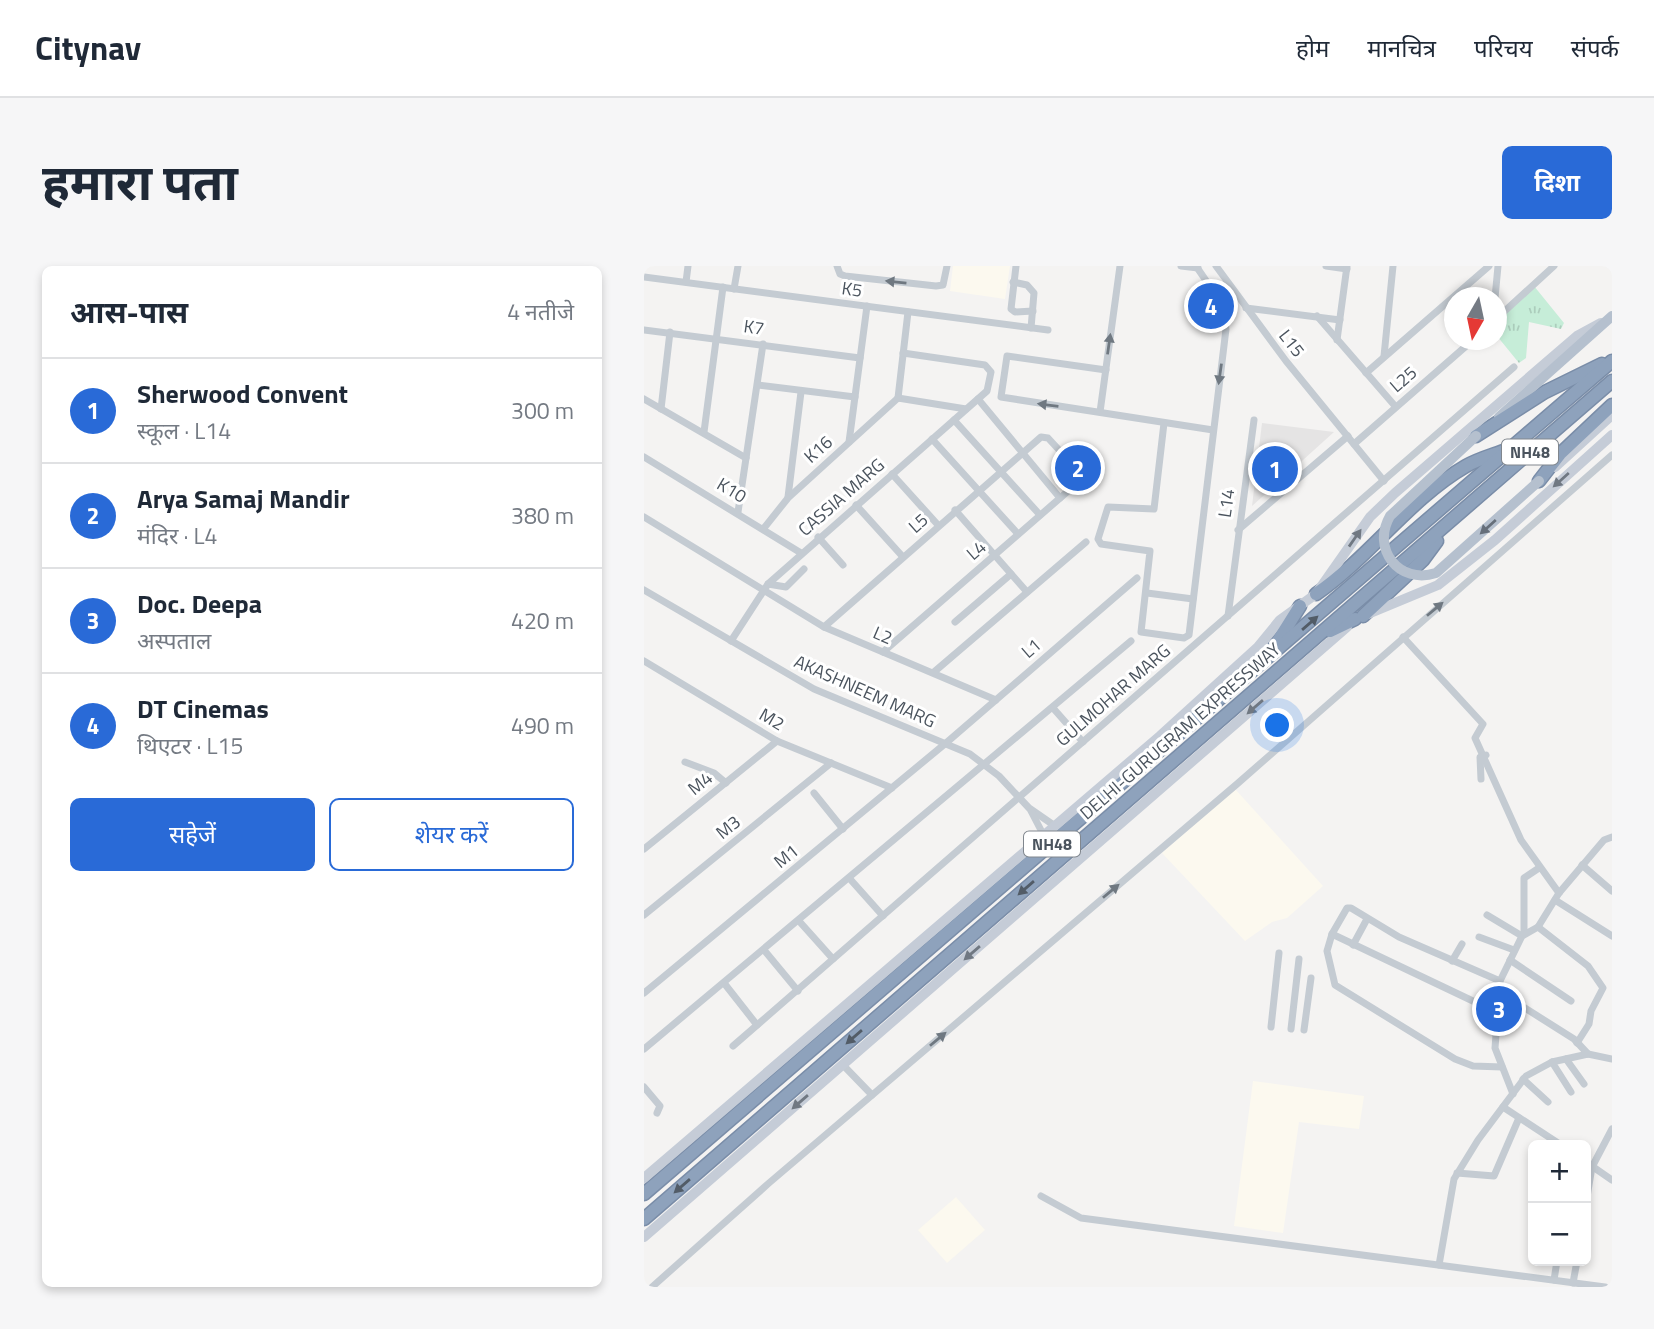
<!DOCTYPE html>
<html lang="hi">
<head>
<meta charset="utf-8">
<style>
  :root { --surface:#fff; --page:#f6f6f7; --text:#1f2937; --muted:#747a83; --line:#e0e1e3; --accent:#296ad7 }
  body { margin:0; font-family:"Titillium Web","Noto Sans Devanagari",sans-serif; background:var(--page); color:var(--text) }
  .controls { position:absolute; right:21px; bottom:21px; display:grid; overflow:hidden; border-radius:10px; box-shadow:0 4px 10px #0003 }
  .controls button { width:63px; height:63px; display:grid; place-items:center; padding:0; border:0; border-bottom:2px solid var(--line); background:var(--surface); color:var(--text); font:35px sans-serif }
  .compass { position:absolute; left:800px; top:21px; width:63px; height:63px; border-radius:50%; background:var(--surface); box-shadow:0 4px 10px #0003; rotate:189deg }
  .you { position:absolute; left:634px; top:460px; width:24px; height:24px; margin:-18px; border:5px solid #fff; border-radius:50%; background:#1a73e8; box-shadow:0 0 0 10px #1a73e833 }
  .badge { display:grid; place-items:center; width:46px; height:46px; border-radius:50%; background:var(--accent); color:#fff; font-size:23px; font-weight:700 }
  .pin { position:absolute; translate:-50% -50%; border:4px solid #fff; box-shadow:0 2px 7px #0006 }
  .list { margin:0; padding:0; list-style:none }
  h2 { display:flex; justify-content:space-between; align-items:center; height:91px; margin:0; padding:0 28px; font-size:30px }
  h2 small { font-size:23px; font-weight:400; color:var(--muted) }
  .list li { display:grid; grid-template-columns:46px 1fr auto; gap:21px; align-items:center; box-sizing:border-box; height:105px; padding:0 28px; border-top:2px solid var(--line) }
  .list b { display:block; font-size:26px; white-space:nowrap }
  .list p { margin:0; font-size:23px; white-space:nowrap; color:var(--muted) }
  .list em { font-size:23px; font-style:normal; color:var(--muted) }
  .actions { display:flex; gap:14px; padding:21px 28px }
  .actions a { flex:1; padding:16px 0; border:2px solid var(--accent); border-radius:10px; text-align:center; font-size:24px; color:var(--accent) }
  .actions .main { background:var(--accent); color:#fff }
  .map { position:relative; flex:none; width:968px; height:1021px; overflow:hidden; border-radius:10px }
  header { display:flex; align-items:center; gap:42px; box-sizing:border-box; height:98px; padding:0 35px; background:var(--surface); border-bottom:2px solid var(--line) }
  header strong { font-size:33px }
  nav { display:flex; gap:38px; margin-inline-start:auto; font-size:24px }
  .intro { display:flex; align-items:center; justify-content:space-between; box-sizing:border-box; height:168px; padding:0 42px }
  h1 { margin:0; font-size:49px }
  .button { padding:18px 32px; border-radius:10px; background:var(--accent); color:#fff; font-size:24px; font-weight:700 }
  main { display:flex; gap:42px; padding:0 42px }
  aside { flex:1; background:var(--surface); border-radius:10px; box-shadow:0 4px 10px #0003 }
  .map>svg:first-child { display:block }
  .commercial { fill:#fcf9ef }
  .education { fill:#e5e4e4 }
  .park { fill:url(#park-tufts) }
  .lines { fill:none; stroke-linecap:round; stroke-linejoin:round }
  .motorway-casing { stroke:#7a8da8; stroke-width:15 }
  .minor { stroke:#c4cbd2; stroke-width:7 }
  .secondary { stroke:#c5ccd7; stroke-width:10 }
  .primary { stroke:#b5c0ce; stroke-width:10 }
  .motorway { stroke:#8ea2bc; stroke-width:12 }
  .primary-bridge { stroke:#b5c0ce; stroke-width:10 }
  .oneway { fill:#6f7881 }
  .oneway2 { fill:#707882 }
  .oneway3 { fill:#666f7a }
  .oneway4 { fill:#525c67 }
  .labels { text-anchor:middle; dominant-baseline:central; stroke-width:6; stroke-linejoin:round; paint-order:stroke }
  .shield { fill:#fff; stroke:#81878e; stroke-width:2 }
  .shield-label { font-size:16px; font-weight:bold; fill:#4b545e }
  .street-label { font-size:18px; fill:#4b545e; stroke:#fff }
</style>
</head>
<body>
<header>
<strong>Citynav</strong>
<nav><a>होम</a><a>मानचित्र</a><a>परिचय</a><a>संपर्क</a></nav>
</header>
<div class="intro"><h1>हमारा पता</h1><a class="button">दिशा</a></div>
<main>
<aside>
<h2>आस-पास<small>4 नतीजे</small></h2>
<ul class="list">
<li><span class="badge">1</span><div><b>Sherwood Convent</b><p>स्कूल · L14</p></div><em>300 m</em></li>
<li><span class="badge">2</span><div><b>Arya Samaj Mandir</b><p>मंदिर · L4</p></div><em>380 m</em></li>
<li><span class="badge">3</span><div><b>Doc. Deepa</b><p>अस्पताल</p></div><em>420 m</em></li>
<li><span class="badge">4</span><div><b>DT Cinemas</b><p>थिएटर · L15</p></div><em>490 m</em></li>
</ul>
<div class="actions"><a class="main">सहेजें</a><a>शेयर करें</a></div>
</aside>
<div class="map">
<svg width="968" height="1021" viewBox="0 0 968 1021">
  <defs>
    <pattern id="park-tufts" width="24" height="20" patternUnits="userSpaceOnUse" patternTransform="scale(1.75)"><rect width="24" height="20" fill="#c6edd8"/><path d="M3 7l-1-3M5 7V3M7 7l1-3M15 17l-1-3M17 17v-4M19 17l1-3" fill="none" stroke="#accdbc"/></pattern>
  </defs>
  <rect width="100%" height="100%" fill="#f4f3f2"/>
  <g class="commercial">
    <path d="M 309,0 L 366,0 L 361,33 L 306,25 Z"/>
    <path d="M 591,523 L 679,620 L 643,652 L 628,656 L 601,675 L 518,587 Z"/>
    <path d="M 609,815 L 720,830 L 715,863 L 655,856 L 639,967 L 590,960 Z"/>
    <path d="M 312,931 L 341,964 L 303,997 L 274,964 Z"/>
  </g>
  <path class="education" d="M 618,157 L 690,166 L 608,240 Z"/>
  <path class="park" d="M 890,20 L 920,57 L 917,63 L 885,56 L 882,92 L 875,97 L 853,70 L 852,53 Z"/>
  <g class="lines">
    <defs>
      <g id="motorway">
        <path d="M 832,170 L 901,126 L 958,98"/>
        <path d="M 895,215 L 916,188 L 968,139"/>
        <path d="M 672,328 C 726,291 765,233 822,200 C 834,193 849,189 862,184"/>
        <path d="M 719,350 L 779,294 L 793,275"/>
        <path d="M 686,365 L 711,353"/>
        <path d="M 629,383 L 656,340"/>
        <path d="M 0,928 L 968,95"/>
        <path d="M 0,953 L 968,115"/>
      </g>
    </defs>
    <use href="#motorway" class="motorway-casing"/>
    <g class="minor">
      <path d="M 193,0 L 196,8 L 201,10 L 292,20 L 299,19 L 303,0"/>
      <path d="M 372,0 L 367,43 L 371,46 L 389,45"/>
      <path d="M 537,0 L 554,2"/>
      <path d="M 572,0 L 642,95 L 740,215"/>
      <path d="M 682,0 L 703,3"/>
      <path d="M 0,11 L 404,64"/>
      <path d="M 42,16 L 44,0"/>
      <path d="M 369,16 L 383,19 L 390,27 L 387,62"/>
      <path d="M 90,23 L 94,0"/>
      <path d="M 851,32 L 854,0"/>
      <path d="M 602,42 L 696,54"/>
      <path d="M 673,50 L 751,140"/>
      <path d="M 852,53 L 910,0"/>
      <path d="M 0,64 L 216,92"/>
      <path d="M 693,74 L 703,0"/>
      <path d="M 740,90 L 749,0"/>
      <path d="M 462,104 L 363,90 L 357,131 L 569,164"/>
      <path d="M 722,107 L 845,0"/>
      <path d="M 114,119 L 211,131"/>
      <path d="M 254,132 L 264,46"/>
      <path d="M 254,132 L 322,143"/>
      <path d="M 0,133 L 102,192"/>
      <path d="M 334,133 L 416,232"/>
      <path d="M 17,143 L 26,66"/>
      <path d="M 456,146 L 476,0"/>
      <path d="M 310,154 L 396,249"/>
      <path d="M 520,157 L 510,243 L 464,241 L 454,273 L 457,278 L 506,285 L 497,366 L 540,372 L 545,369 L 582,63 L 578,38 L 552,0"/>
      <path d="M 60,166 L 79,21"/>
      <path d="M 288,173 L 374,268"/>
      <path d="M 205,176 L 223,40"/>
      <path d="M 710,178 L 829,74"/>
      <path d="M 0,191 L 157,287"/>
      <path d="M 422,191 L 434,179"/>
      <path d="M 248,208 L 294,259"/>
      <path d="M 144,231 L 157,126"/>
      <path d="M 212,239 L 259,291"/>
      <path d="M 311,244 L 383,326"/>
      <path d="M 94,246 L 119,78"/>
      <path d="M 0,251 L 180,361 L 352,434"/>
      <path d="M 120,262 L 144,232 L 254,132"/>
      <path d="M 594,264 L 704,170"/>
      <path d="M 174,271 L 199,299"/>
      <path d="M 124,318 L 142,321 L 160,303"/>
      <path d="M 0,324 L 170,423 L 326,488 L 355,510 L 385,542 L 411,560"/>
      <path d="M 503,327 L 549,333"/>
      <path d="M 584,350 L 610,154"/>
      <path d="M 311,356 L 367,308"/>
      <path d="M 180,361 L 397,171 L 404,172 L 440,211"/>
      <path d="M 759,371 L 839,458 L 831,472 L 877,574 L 915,627"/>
      <path d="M 87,375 L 124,318 L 343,125 L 347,106 L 341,99 L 259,87"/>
      <path d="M 239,386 L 446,206"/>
      <path d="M 0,395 L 133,475 L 248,522"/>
      <path d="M 290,406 L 442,276"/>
      <path d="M 409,442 L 439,476"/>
      <path d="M 41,496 L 70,507 L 82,517"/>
      <path d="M 837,513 L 836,491 L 842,489"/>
      <path d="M 170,527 L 199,563"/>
      <path d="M 387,545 L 400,570"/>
      <path d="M 0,583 L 133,475"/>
      <path d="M 938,599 L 968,625"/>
      <path d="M 206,613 L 239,650"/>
      <path d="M 911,634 L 968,670"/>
      <path d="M 0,649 L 187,497"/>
      <path d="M 843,649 L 878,670"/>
      <path d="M 155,655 L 189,693"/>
      <path d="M 894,661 L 944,700 L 959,722 L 947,745 L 945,758 L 933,777"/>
      <path d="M 688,668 L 852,746"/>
      <path d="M 880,668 L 880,612 L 895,602"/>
      <path d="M 835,671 L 870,684"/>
      <path d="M 709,679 L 723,653"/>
      <path d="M 120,684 L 154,725"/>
      <path d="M 866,694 L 927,735"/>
      <path d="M 808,695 L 818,678"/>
      <path d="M 856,715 L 755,671 L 707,642 L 703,642 L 688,668 L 683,685 L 691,719 L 811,793 L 829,800 L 858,801"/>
      <path d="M 80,717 L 113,759"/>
      <path d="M 854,725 L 930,773 L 944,788"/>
      <path d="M 0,727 L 302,477 L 493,312"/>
      <path d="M 627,761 L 635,687"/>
      <path d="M 647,763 L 655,693"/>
      <path d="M 660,764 L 667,712"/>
      <path d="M 89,780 L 870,101"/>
      <path d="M 0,783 L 487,375"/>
      <path d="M 922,793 L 940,818"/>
      <path d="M 908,796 L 927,826"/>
      <path d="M 199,799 L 228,829"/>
      <path d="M 879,813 L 904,836"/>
      <path d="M 0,821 L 16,840 L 13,847"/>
      <path d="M 869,828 L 851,782 L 856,715 L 878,670 L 894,661 L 915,627 L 960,574 L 968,571"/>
      <path d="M 859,841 L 917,879"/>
      <path d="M 942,896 L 968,914"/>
      <path d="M 813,907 L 850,910 L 875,852"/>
      <path d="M 397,930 L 437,952 L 961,1021"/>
      <path d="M 942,937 L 948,901 L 968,863"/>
      <path d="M 795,999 L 810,913 L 834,874 L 882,810 L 908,796 L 944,788 L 968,793"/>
      <path d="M 910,1014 L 913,995"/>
      <path d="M 929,1017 L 933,995"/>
      <path d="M 8,1021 L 125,917 L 593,518 L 968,189"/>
    </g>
    <g class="secondary">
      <path d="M 911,201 L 968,149"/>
      <path d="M 724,348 L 794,319 L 851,274 L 968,169"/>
      <path d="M 0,912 L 516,470 L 614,381 L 636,354 L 672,328 L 726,251 L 751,227 L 933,70 L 957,57"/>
      <path d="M 0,971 L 703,361"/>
    </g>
    <path class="primary" d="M 855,151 L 968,50"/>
    <use href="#motorway" class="motorway"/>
    <path class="primary-bridge" d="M 832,170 L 746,250 C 727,283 755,319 792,307 L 895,215"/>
  </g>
  <defs><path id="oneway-solid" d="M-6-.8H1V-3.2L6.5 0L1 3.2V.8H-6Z" transform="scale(1.75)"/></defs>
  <g class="oneway">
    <use href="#oneway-solid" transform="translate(252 16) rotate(-174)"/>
    <use href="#oneway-solid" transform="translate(465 78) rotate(-82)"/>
    <use href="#oneway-solid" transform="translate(576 108) rotate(98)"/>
    <use href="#oneway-solid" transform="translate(404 139) rotate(-173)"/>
    <use href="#oneway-solid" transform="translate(791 343) rotate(-40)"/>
    <use href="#oneway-solid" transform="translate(467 625) rotate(-40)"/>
    <use href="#oneway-solid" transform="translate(294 773) rotate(-40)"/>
  </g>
  <g class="oneway2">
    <use href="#oneway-solid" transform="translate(917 214) rotate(138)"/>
    <use href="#oneway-solid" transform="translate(711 272) rotate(-55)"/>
    <use href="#oneway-solid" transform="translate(611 441) rotate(139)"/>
    <use href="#oneway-solid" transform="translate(328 687) rotate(139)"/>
    <use href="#oneway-solid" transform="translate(156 836) rotate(139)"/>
  </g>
  <use class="oneway3" href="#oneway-solid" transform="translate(844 261) rotate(138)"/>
  <g class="oneway4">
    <use href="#oneway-solid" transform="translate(666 357) rotate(-41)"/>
    <use href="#oneway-solid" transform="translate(382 622) rotate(139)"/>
    <use href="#oneway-solid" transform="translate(210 771) rotate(139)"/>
    <use href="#oneway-solid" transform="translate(38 920) rotate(139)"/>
  </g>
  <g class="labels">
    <g class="shield">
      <rect x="858" y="173.5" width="56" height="25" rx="5"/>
      <rect x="380" y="565.5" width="56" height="25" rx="5"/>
    </g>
    <g class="shield-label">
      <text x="886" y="186">NH48</text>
      <text x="408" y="578">NH48</text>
    </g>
    <g class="street-label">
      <text transform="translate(208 23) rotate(8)">K5</text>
      <text transform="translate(110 61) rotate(8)">K7</text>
      <text transform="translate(648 77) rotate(52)">L15</text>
      <text transform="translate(759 113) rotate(-41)">L25</text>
      <text transform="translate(174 183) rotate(-42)">K16</text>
      <text transform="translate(88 224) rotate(31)">K10</text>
      <text transform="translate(197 231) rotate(-41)">CASSIA MARG</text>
      <text transform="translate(582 237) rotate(-82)">L14</text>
      <text transform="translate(274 257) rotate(-42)">L5</text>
      <text transform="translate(332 284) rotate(-41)">L4</text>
      <text transform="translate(239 369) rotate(23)">L2</text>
      <text transform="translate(387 382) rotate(-41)">L1</text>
      <text transform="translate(221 425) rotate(24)">AKASHNEEM MARG</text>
      <text transform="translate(469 429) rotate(-41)">GULMOHAR MARG</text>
      <text transform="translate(128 453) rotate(30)">M2</text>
      <text transform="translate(536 465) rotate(-41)">DELHI-GURUGRAM EXPRESSWAY</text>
      <text transform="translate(56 517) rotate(-39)">M4</text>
      <text transform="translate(84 561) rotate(-39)">M3</text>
      <text transform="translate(142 590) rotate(-39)">M1</text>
    </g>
  </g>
</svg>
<div class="controls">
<button>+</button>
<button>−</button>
</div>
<svg class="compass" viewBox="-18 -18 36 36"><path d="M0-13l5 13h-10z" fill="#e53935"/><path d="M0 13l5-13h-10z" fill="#747a83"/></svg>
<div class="you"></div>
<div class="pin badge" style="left:631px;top:203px">1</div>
<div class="pin badge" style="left:434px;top:202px">2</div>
<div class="pin badge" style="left:855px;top:743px">3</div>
<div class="pin badge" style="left:567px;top:40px">4</div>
</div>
</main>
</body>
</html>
